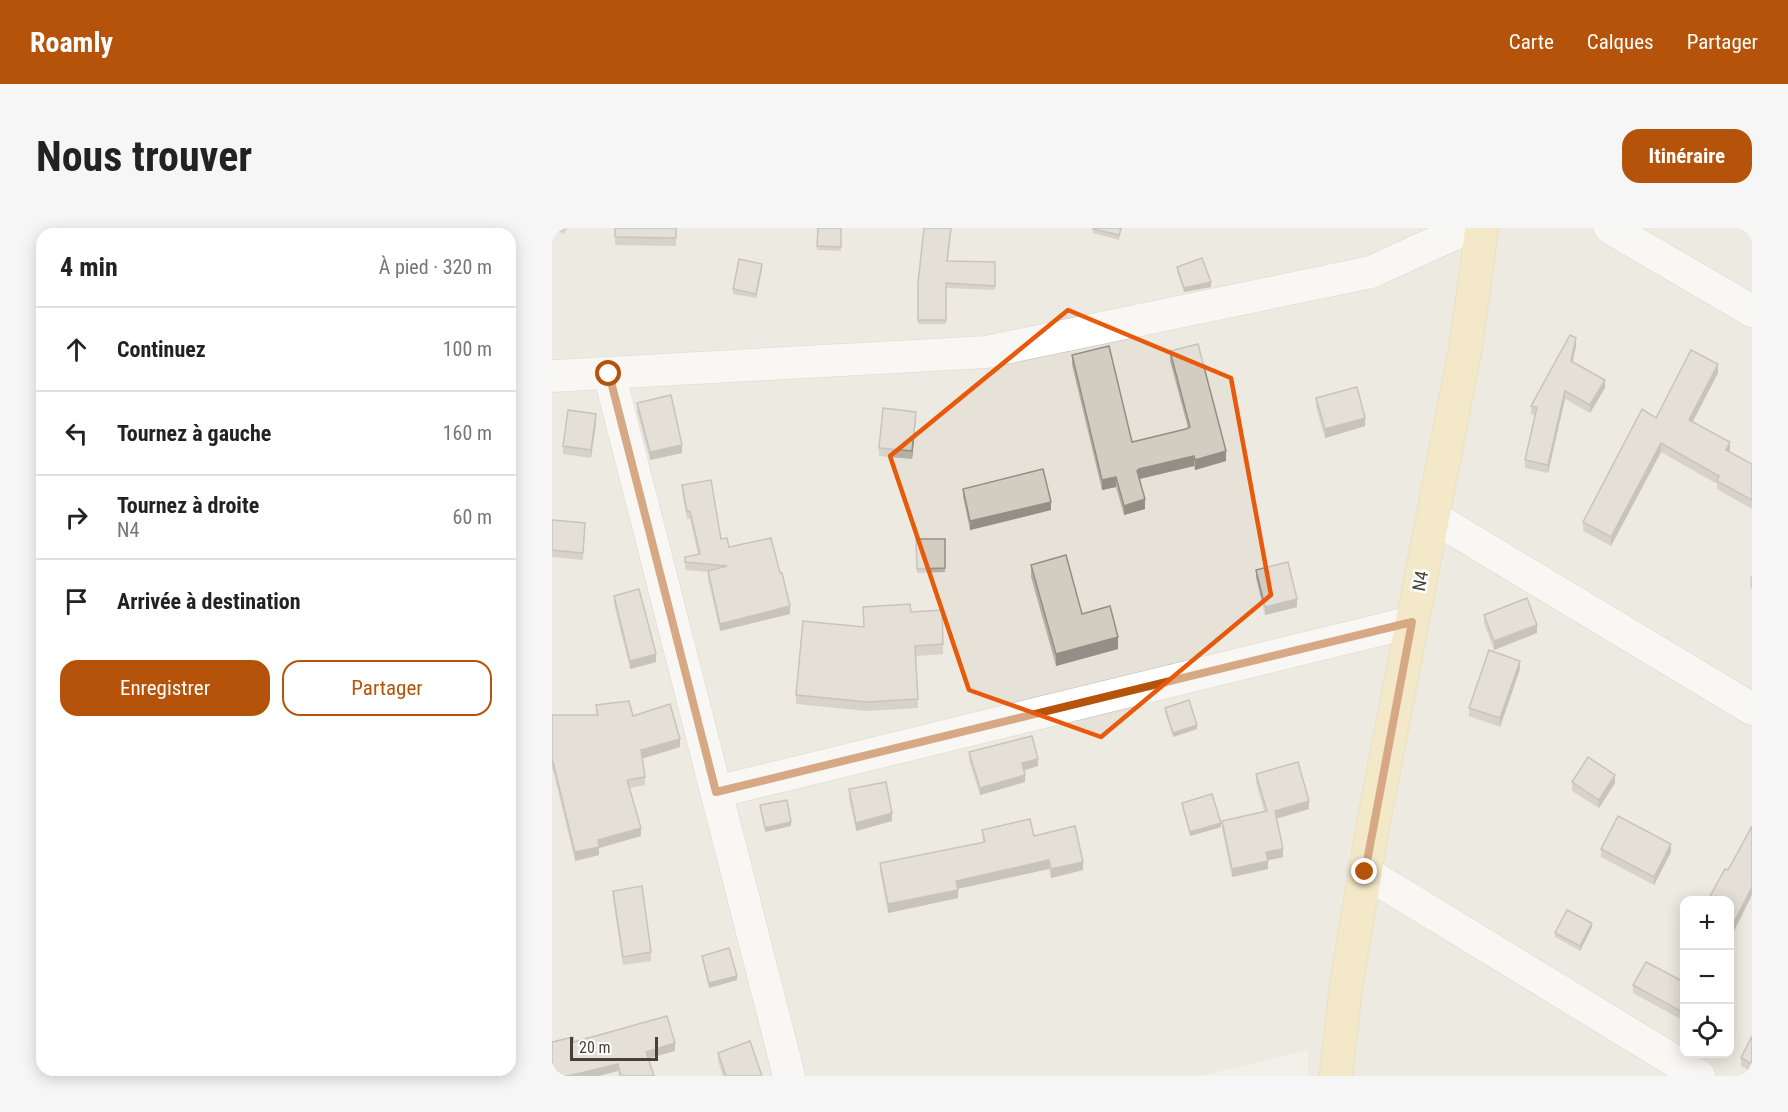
<!DOCTYPE html>
<html lang="fr">
<head>
<meta charset="utf-8">
<style>
  :root { --surface:#fff; --page:#f6f6f6; --text:#222; --muted:#767676; --line:#e0e0e0; --accent:#b45309 }
  body { margin:0; font-family:"Roboto Condensed",sans-serif; background:var(--page); color:var(--text) }
  .controls { position:absolute; right:18px; bottom:18px; display:grid; overflow:hidden; border-radius:12px; box-shadow:0 3px 15px #0003 }
  .controls button { width:54px; height:54px; display:grid; place-items:center; padding:0; border:0; border-bottom:2px solid var(--line); background:var(--surface); color:var(--text); font:30px sans-serif }
  .scale { position:absolute; left:18px; bottom:15px; width:88px; box-sizing:border-box; padding-left:6px; border:3px solid #464138; border-top:0; font-size:16px; line-height:21px; white-space:nowrap; color:#464138; -webkit-text-stroke:4px #fff; paint-order:stroke }
  .stop { position:absolute; width:18px; height:18px; margin:-14px; border:4px solid #b45309; border-radius:50%; background:#fff }
  .stop.end { background:#b45309; border-color:#fff; box-shadow:0 2px 6px #0008 }
  .list { margin:0; padding:0; list-style:none }
  h2 { display:flex; justify-content:space-between; align-items:center; height:78px; margin:0; padding:0 24px; font-size:26px }
  h2 small { font-size:20px; font-weight:400; color:var(--muted) }
  .list li { display:grid; grid-template-columns:39px 1fr auto; gap:18px; align-items:center; box-sizing:border-box; height:84px; padding:0 24px; border-top:2px solid var(--line) }
  .list b { display:block; font-size:22px; white-space:nowrap }
  .list p { margin:0; font-size:20px; white-space:nowrap; color:var(--muted) }
  .list em { font-size:20px; font-style:normal; color:var(--muted) }
  .actions { display:flex; gap:12px; padding:18px 24px }
  .actions a { flex:1; padding:14px 0; border:2px solid var(--accent); border-radius:18px; text-align:center; font-size:21px; color:var(--accent) }
  .actions .main { background:var(--accent); color:#fff }
  .icon { flex:none; width:33px; height:33px; fill:none; stroke:currentColor; stroke-width:2; stroke-linecap:round; stroke-linejoin:round }
  .map { position:relative; flex:none; width:1200px; height:848px; overflow:hidden; border-radius:18px }
  header { display:flex; align-items:center; gap:36px; box-sizing:border-box; height:84px; padding:0 30px; background:var(--accent); color:#fff }
  header strong { font-size:28px }
  nav { display:flex; gap:33px; margin-inline-start:auto; font-size:21px }
  .intro { display:flex; align-items:center; justify-content:space-between; box-sizing:border-box; height:144px; padding:0 36px }
  h1 { margin:0; font-size:42px }
  .button { padding:15px 27px; border-radius:18px; background:var(--accent); color:#fff; font-size:21px; font-weight:700 }
  main { display:flex; gap:36px; padding:0 36px }
  aside { flex:1; background:var(--surface); border-radius:18px; box-shadow:0 3px 15px #0003 }
  .map>svg:first-child { display:block }
  .residential { fill:#e6e2d8; fill-rule:evenodd }
  .lines { fill:none; stroke-linecap:round; stroke-linejoin:round }
  .street-casing { stroke:#bdb8ad; stroke-width:33 }
  .primary-casing { stroke:#d7bb73; stroke-width:34 }
  .street { stroke:#fff; stroke-width:32 }
  .primary { stroke:#f4dea1; stroke-width:33 }
  .wall { fill:#b5afa5 }
  .shaded-wall { fill:#948f86 }
  .building { fill:#d3ccc0; stroke:#948f86; stroke-width:1.5 }
  .route { stroke:#b45309; stroke-width:8 }
  .marked { fill:none; stroke:#e8590c; stroke-width:4.5; stroke-linejoin:round }
  .labels { text-anchor:middle; dominant-baseline:central; stroke-width:5; stroke-linejoin:round; paint-order:stroke }
  .street-label { font-size:18px; fill:#464138; stroke:#fff }
</style>
</head>
<body>
<header>
<strong>Roamly</strong>
<nav><a>Carte</a><a>Calques</a><a>Partager</a></nav>
</header>
<div class="intro"><h1>Nous trouver</h1><a class="button">Itinéraire</a></div>
<main>
<aside>
<h2>4 min<small>À pied · 320 m</small></h2>
<ul class="list">
<li><svg class="icon" aria-label="ahead" viewBox="0 0 24 24"><path d="M12 20V5M6 11l6-6 6 6"/></svg><div><b>Continuez</b></div><em>100 m</em></li>
<li><svg class="icon" aria-label="left" viewBox="0 0 24 24"><path d="M17 20v-9H6M10 6l-5 5 5 5"/></svg><div><b>Tournez à gauche</b></div><em>160 m</em></li>
<li><svg class="icon" aria-label="right" viewBox="0 0 24 24"><path d="M7 20v-9h11M14 6l5 5-5 5"/></svg><div><b>Tournez à droite</b><p>N4</p></div><em>60 m</em></li>
<li><svg class="icon" aria-label="arrive" viewBox="0 0 24 24"><path d="M6 21V4h12l-3 4 3 4H6"/></svg><div><b>Arrivée à destination</b></div></li>
</ul>
<div class="actions"><a class="main">Enregistrer</a><a>Partager</a></div>
</aside>
<div class="map">
<svg width="1200" height="848" viewBox="0 0 1200 848">
  <rect width="100%" height="100%" fill="#f3f0e9"/>
  <path class="residential" d="M 0,0 L 1200,0 L 1200,848 L 756,848 L 756,822 L 648,848 L 0,848 ZM 1132,672 L 1178,672 L 1178,826 L 1132,826 Z"/>
  <g class="lines">
    <defs>
      <g id="street">
        <path d="M 1058,0 L 1200,83"/>
        <path d="M 57,145 L 237,848"/>
        <path d="M 0,148 L 434,124 L 819,44 L 915,0"/>
        <path d="M 881,289 L 1200,481"/>
        <path d="M 164,564 L 860,394"/>
        <path d="M 813,644 L 1147,848"/>
      </g>
      <path id="primary" d="M 784,848 L 794,758 L 821,597 L 914,117 L 930,0"/>
    </defs>
    <use href="#street" class="street-casing"/>
    <use href="#primary" class="primary-casing"/>
    <use href="#street" class="street"/>
    <use href="#primary" class="primary"/>
  </g>
  <g class="wall">
    <path d="M 0,0 L 15,0 L 12,6 Z"/>
    <path d="M 63,0 L 124,0 L 124,18 L 63,17 Z"/>
    <path d="M 266,0 L 289,0 L 289,23 L 265,22 Z"/>
    <path d="M 372,0 L 399,0 L 396,33 L 443,34 L 443,62 L 394,60 L 394,96 L 366,96 L 366,55 Z"/>
    <path d="M 541,0 L 570,0 L 567,12 L 541,5 Z"/>
    <path d="M 625,39 L 659,59 L 632,64 L 625,44 Z"/>
    <path d="M 210,41 L 204,70 L 181,66 L 181,61 Z"/>
    <path d="M 1024,118 L 1021,134 L 1053,160 L 1038,185 L 1013,171 L 996,245 L 973,240 L 973,232 L 983,187 L 979,186 L 979,178 Z"/>
    <path d="M 618,123 L 674,233 L 643,242 L 642,238 L 588,251 L 593,281 L 572,287 L 564,259 L 550,262 L 520,137 L 520,127 L 580,214 L 636,200 L 618,133 Z"/>
    <path d="M 1166,145 L 1140,194 L 1178,224 L 1200,236 L 1200,281 L 1165,261 L 1165,256 L 1109,224 L 1059,318 L 1031,303 L 1031,294 L 1104,190 Z"/>
    <path d="M 764,170 L 813,198 L 773,210 L 764,179 Z"/>
    <path d="M 85,175 L 130,225 L 98,232 L 85,183 Z"/>
    <path d="M 364,192 L 360,231 L 327,228 L 327,220 Z"/>
    <path d="M 44,195 L 39,230 L 11,226 L 11,218 Z"/>
    <path d="M 130,257 L 169,311 L 177,319 L 228,345 L 238,386 L 168,403 L 156,351 L 156,344 L 133,342 L 133,329 L 146,326 L 138,291 L 135,291 L 130,265 Z"/>
    <path d="M 411,261 L 499,282 L 418,302 L 411,269 Z"/>
    <path d="M 0,292 L 33,302 L 31,332 L 0,329 Z"/>
    <path d="M 364,311 L 393,311 L 393,344 L 365,345 Z"/>
    <path d="M 479,337 L 566,421 L 504,438 L 479,349 Z"/>
    <path d="M 704,342 L 745,379 L 713,387 L 704,350 Z"/>
    <path d="M 1200,346 L 1200,361 L 1198,359 L 1198,350 Z"/>
    <path d="M 62,368 L 104,434 L 78,441 L 62,376 Z"/>
    <path d="M 311,379 L 359,384 L 391,416 L 391,426 L 364,428 L 366,480 L 315,483 L 244,476 L 244,467 L 312,399 Z"/>
    <path d="M 932,387 L 985,405 L 942,422 L 932,395 Z"/>
    <path d="M 968,441 L 948,499 L 917,488 L 917,480 Z"/>
    <path d="M 44,477 L 81,488 L 128,519 L 90,530 L 93,549 L 93,557 L 78,560 L 89,608 L 47,620 L 47,627 L 23,633 L 1,542 L 0,542 L 0,487 L 44,487 Z"/>
    <path d="M 613,480 L 645,501 L 621,509 L 613,484 Z"/>
    <path d="M 417,524 L 486,538 L 472,542 L 473,554 L 428,567 L 417,532 Z"/>
    <path d="M 704,546 L 757,581 L 724,591 L 731,629 L 716,632 L 716,641 L 680,649 L 670,601 L 670,593 L 712,583 L 704,554 Z"/>
    <path d="M 1020,554 L 1063,555 L 1047,580 L 1020,563 Z"/>
    <path d="M 297,561 L 340,593 L 304,603 L 297,570 Z"/>
    <path d="M 630,575 L 669,599 L 638,608 L 630,579 Z"/>
    <path d="M 430,602 L 482,608 L 531,642 L 499,650 L 497,641 L 406,661 L 406,670 L 336,685 L 328,643 L 328,635 L 431,614 Z"/>
    <path d="M 1049,621 L 1119,624 L 1102,657 L 1049,629 Z"/>
    <path d="M 61,663 L 99,724 L 99,733 L 71,737 L 61,671 Z"/>
    <path d="M 1040,699 L 1028,723 L 1003,709 L 1003,705 Z"/>
    <path d="M 150,728 L 185,752 L 157,760 L 150,732 Z"/>
    <path d="M 1132,754 L 1132,793 L 1081,765 L 1081,757 Z"/>
    <path d="M 1200,808 L 1200,844 L 1189,838 L 1189,830 Z"/>
    <path d="M 22,814 L 123,823 L 96,830 L 102,848 L 67,848 L 66,843 Z"/>
    <path d="M 166,825 L 210,848 L 171,848 L 166,833 Z"/>
  </g>
  <g class="shaded-wall">
    <path d="M 210,36 L 210,41 L 204,70 L 204,66 Z"/>
    <path d="M 659,54 L 659,59 L 632,64 L 632,60 Z"/>
    <path d="M 1024,110 L 1024,118 L 1019,141 L 1019,133 Z"/>
    <path d="M 1166,136 L 1166,145 L 1137,201 L 1137,192 Z"/>
    <path d="M 1053,152 L 1053,160 L 1038,185 L 1038,177 Z"/>
    <path d="M 1013,163 L 1013,171 L 996,245 L 996,237 Z"/>
    <path d="M 364,184 L 364,192 L 360,231 L 360,223 Z"/>
    <path d="M 44,186 L 44,195 L 39,230 L 39,222 Z"/>
    <path d="M 813,190 L 813,198 L 773,210 L 773,201 Z"/>
    <path d="M 1178,214 L 1178,223 L 1174,231 L 1174,222 Z"/>
    <path d="M 1109,215 L 1109,224 L 1059,318 L 1059,309 Z"/>
    <path d="M 130,217 L 130,225 L 98,232 L 98,224 Z"/>
    <path d="M 674,223 L 674,233 L 643,242 L 643,232 Z"/>
    <path d="M 642,228 L 642,238 L 587,251 L 585,243 L 587,241 Z"/>
    <path d="M 564,249 L 564,259 L 550,262 L 550,252 Z"/>
    <path d="M 593,271 L 593,281 L 572,287 L 572,278 Z"/>
    <path d="M 499,274 L 499,282 L 418,302 L 418,293 Z"/>
    <path d="M 745,371 L 745,379 L 713,387 L 713,379 Z"/>
    <path d="M 238,378 L 238,386 L 168,403 L 168,396 Z"/>
    <path d="M 985,397 L 985,405 L 942,422 L 942,413 Z"/>
    <path d="M 566,409 L 566,421 L 504,438 L 504,426 Z"/>
    <path d="M 104,426 L 104,434 L 78,441 L 78,433 Z"/>
    <path d="M 968,433 L 968,441 L 948,499 L 948,490 Z"/>
    <path d="M 645,497 L 645,501 L 621,509 L 621,505 Z"/>
    <path d="M 128,511 L 128,519 L 89,531 L 89,522 Z"/>
    <path d="M 486,531 L 486,538 L 470,543 L 470,535 Z"/>
    <path d="M 473,547 L 473,554 L 428,567 L 428,560 Z"/>
    <path d="M 1063,547 L 1063,555 L 1047,580 L 1047,572 Z"/>
    <path d="M 757,573 L 757,581 L 723,591 L 723,583 Z"/>
    <path d="M 340,585 L 340,593 L 304,603 L 304,595 Z"/>
    <path d="M 239,594 L 239,598 L 213,604 L 213,600 Z"/>
    <path d="M 669,595 L 669,599 L 638,608 L 638,604 Z"/>
    <path d="M 89,600 L 89,608 L 47,620 L 47,627 L 23,633 L 23,624 L 46,612 Z"/>
    <path d="M 1119,616 L 1119,624 L 1102,657 L 1102,649 Z"/>
    <path d="M 731,621 L 731,629 L 714,633 L 714,624 Z"/>
    <path d="M 497,632 L 497,641 L 404,661 L 404,653 Z"/>
    <path d="M 716,633 L 716,641 L 680,649 L 680,641 Z"/>
    <path d="M 531,634 L 531,642 L 499,650 L 499,641 Z"/>
    <path d="M 1200,659 L 1200,667 L 1178,711 L 1178,702 Z"/>
    <path d="M 406,662 L 406,670 L 336,685 L 336,676 Z"/>
    <path d="M 1040,695 L 1040,699 L 1028,723 L 1028,718 Z"/>
    <path d="M 185,748 L 185,752 L 157,760 L 157,755 Z"/>
    <path d="M 123,815 L 123,823 L 94,831 L 94,824 Z"/>
    <path d="M 66,836 L 66,843 L 47,848 L 16,848 Z"/>
  </g>
  <g class="building">
    <path d="M 63,0 L 124,0 L 124,10 L 63,9 Z"/>
    <path d="M 266,0 L 289,0 L 289,19 L 265,18 Z"/>
    <path d="M 372,0 L 399,0 L 395,33 L 443,34 L 443,58 L 394,55 L 394,92 L 366,92 L 366,55 Z"/>
    <path d="M 541,0 L 569,0 L 567,7 L 541,1 Z"/>
    <path d="M 650,30 L 659,54 L 632,60 L 625,39 Z"/>
    <path d="M 187,31 L 210,36 L 204,66 L 181,61 Z"/>
    <path d="M 1018,107 L 1024,110 L 1019,133 L 1053,152 L 1038,177 L 1013,163 L 996,237 L 973,232 L 985,179 L 979,178 Z"/>
    <path d="M 646,116 L 674,223 L 643,232 L 642,228 L 587,241 L 585,243 L 593,271 L 572,278 L 564,249 L 550,252 L 520,127 L 557,118 L 580,214 L 634,201 L 638,199 L 618,123 Z"/>
    <path d="M 1139,122 L 1166,136 L 1137,192 L 1178,214 L 1174,222 L 1200,236 L 1200,272 L 1165,253 L 1167,248 L 1109,215 L 1059,309 L 1031,294 L 1090,181 L 1104,190 Z"/>
    <path d="M 805,159 L 813,190 L 773,201 L 764,170 Z"/>
    <path d="M 119,167 L 130,217 L 98,224 L 85,175 Z"/>
    <path d="M 331,180 L 364,184 L 360,223 L 327,220 Z"/>
    <path d="M 16,182 L 44,186 L 39,222 L 11,218 Z"/>
    <path d="M 491,241 L 499,274 L 418,293 L 411,261 Z"/>
    <path d="M 159,252 L 169,311 L 175,310 L 177,319 L 219,310 L 228,345 L 230,345 L 238,378 L 168,396 L 156,343 L 175,338 L 133,334 L 133,329 L 148,326 L 138,283 L 135,283 L 130,257 Z"/>
    <path d="M 0,292 L 33,295 L 31,325 L 0,322 Z"/>
    <path d="M 364,311 L 393,311 L 393,340 L 365,341 Z"/>
    <path d="M 514,327 L 530,386 L 558,378 L 566,409 L 504,426 L 479,337 Z"/>
    <path d="M 736,334 L 745,371 L 713,379 L 704,342 Z"/>
    <path d="M 87,361 L 104,426 L 78,433 L 62,368 Z"/>
    <path d="M 975,370 L 985,397 L 942,413 L 932,387 Z"/>
    <path d="M 358,376 L 359,384 L 390,382 L 391,416 L 363,418 L 366,471 L 315,474 L 244,467 L 251,393 L 312,399 L 311,379 Z"/>
    <path d="M 937,422 L 968,433 L 948,490 L 917,480 Z"/>
    <path d="M 637,472 L 645,497 L 621,505 L 613,480 Z"/>
    <path d="M 77,473 L 81,488 L 118,476 L 128,511 L 89,522 L 93,549 L 75,552 L 89,600 L 46,612 L 47,619 L 23,624 L 1,534 L 0,534 L 0,487 L 46,487 L 44,477 Z"/>
    <path d="M 480,508 L 486,531 L 470,535 L 473,547 L 428,560 L 417,524 Z"/>
    <path d="M 1036,529 L 1063,547 L 1047,572 L 1020,554 Z"/>
    <path d="M 746,534 L 757,573 L 723,583 L 731,621 L 714,624 L 716,633 L 680,641 L 670,593 L 715,583 L 704,546 Z"/>
    <path d="M 334,554 L 340,585 L 304,595 L 297,561 Z"/>
    <path d="M 660,566 L 669,595 L 638,604 L 630,575 Z"/>
    <path d="M 235,572 L 239,594 L 213,600 L 208,577 Z"/>
    <path d="M 1066,588 L 1119,616 L 1102,649 L 1049,621 Z"/>
    <path d="M 478,591 L 482,608 L 523,598 L 531,634 L 499,641 L 497,632 L 404,653 L 406,662 L 336,676 L 328,635 L 433,614 L 430,602 Z"/>
    <path d="M 1200,598 L 1200,659 L 1178,702 L 1178,672 L 1156,672 L 1173,641 L 1176,642 Z"/>
    <path d="M 90,658 L 99,724 L 71,729 L 61,663 Z"/>
    <path d="M 1015,682 L 1040,695 L 1028,718 L 1003,705 Z"/>
    <path d="M 177,720 L 185,748 L 157,755 L 150,728 Z"/>
    <path d="M 1094,734 L 1132,754 L 1132,785 L 1081,757 Z"/>
    <path d="M 115,788 L 123,815 L 94,824 L 102,848 L 69,848 L 66,836 L 16,848 L 0,848 L 0,814 L 21,809 L 22,814 Z"/>
    <path d="M 1200,808 L 1200,836 L 1189,830 Z"/>
    <path d="M 198,813 L 210,848 L 174,848 L 166,825 Z"/>
  </g>
  <g class="lines">
    <path class="route" d="M 57,146 L 164,564 L 860,394 L 813,644"/>
  </g>
  <path d="M0 0H1200V848H0ZM 516,82 L 679,150 L 719,367 L 549,509 L 417,462 L 338,228 Z" fill="#f3f0e9" fill-opacity=".55" fill-rule="evenodd"/>
  <path class="marked" d="M 516,82 L 679,150 L 719,367 L 549,509 L 417,462 L 338,228 Z"/>
  <g class="labels">
    <g class="street-label">
      <text transform="translate(868 353) rotate(-79)">N4</text>
    </g>
  </g>
</svg>
<div class="controls">
<button>+</button>
<button>−</button>
<button><svg class="icon" aria-label="locate" viewBox="0 0 24 24"><circle cx="12" cy="12" r="6"/><path d="M12 2v4M12 18v4M2 12h4M18 12h4"/></svg></button>
</div>
<div class="scale">20 m</div>
<div class="stop" style="left:57px;top:146px"></div>
<div class="stop end" style="left:813px;top:644px"></div>
</div>
</main>
</body>
</html>
